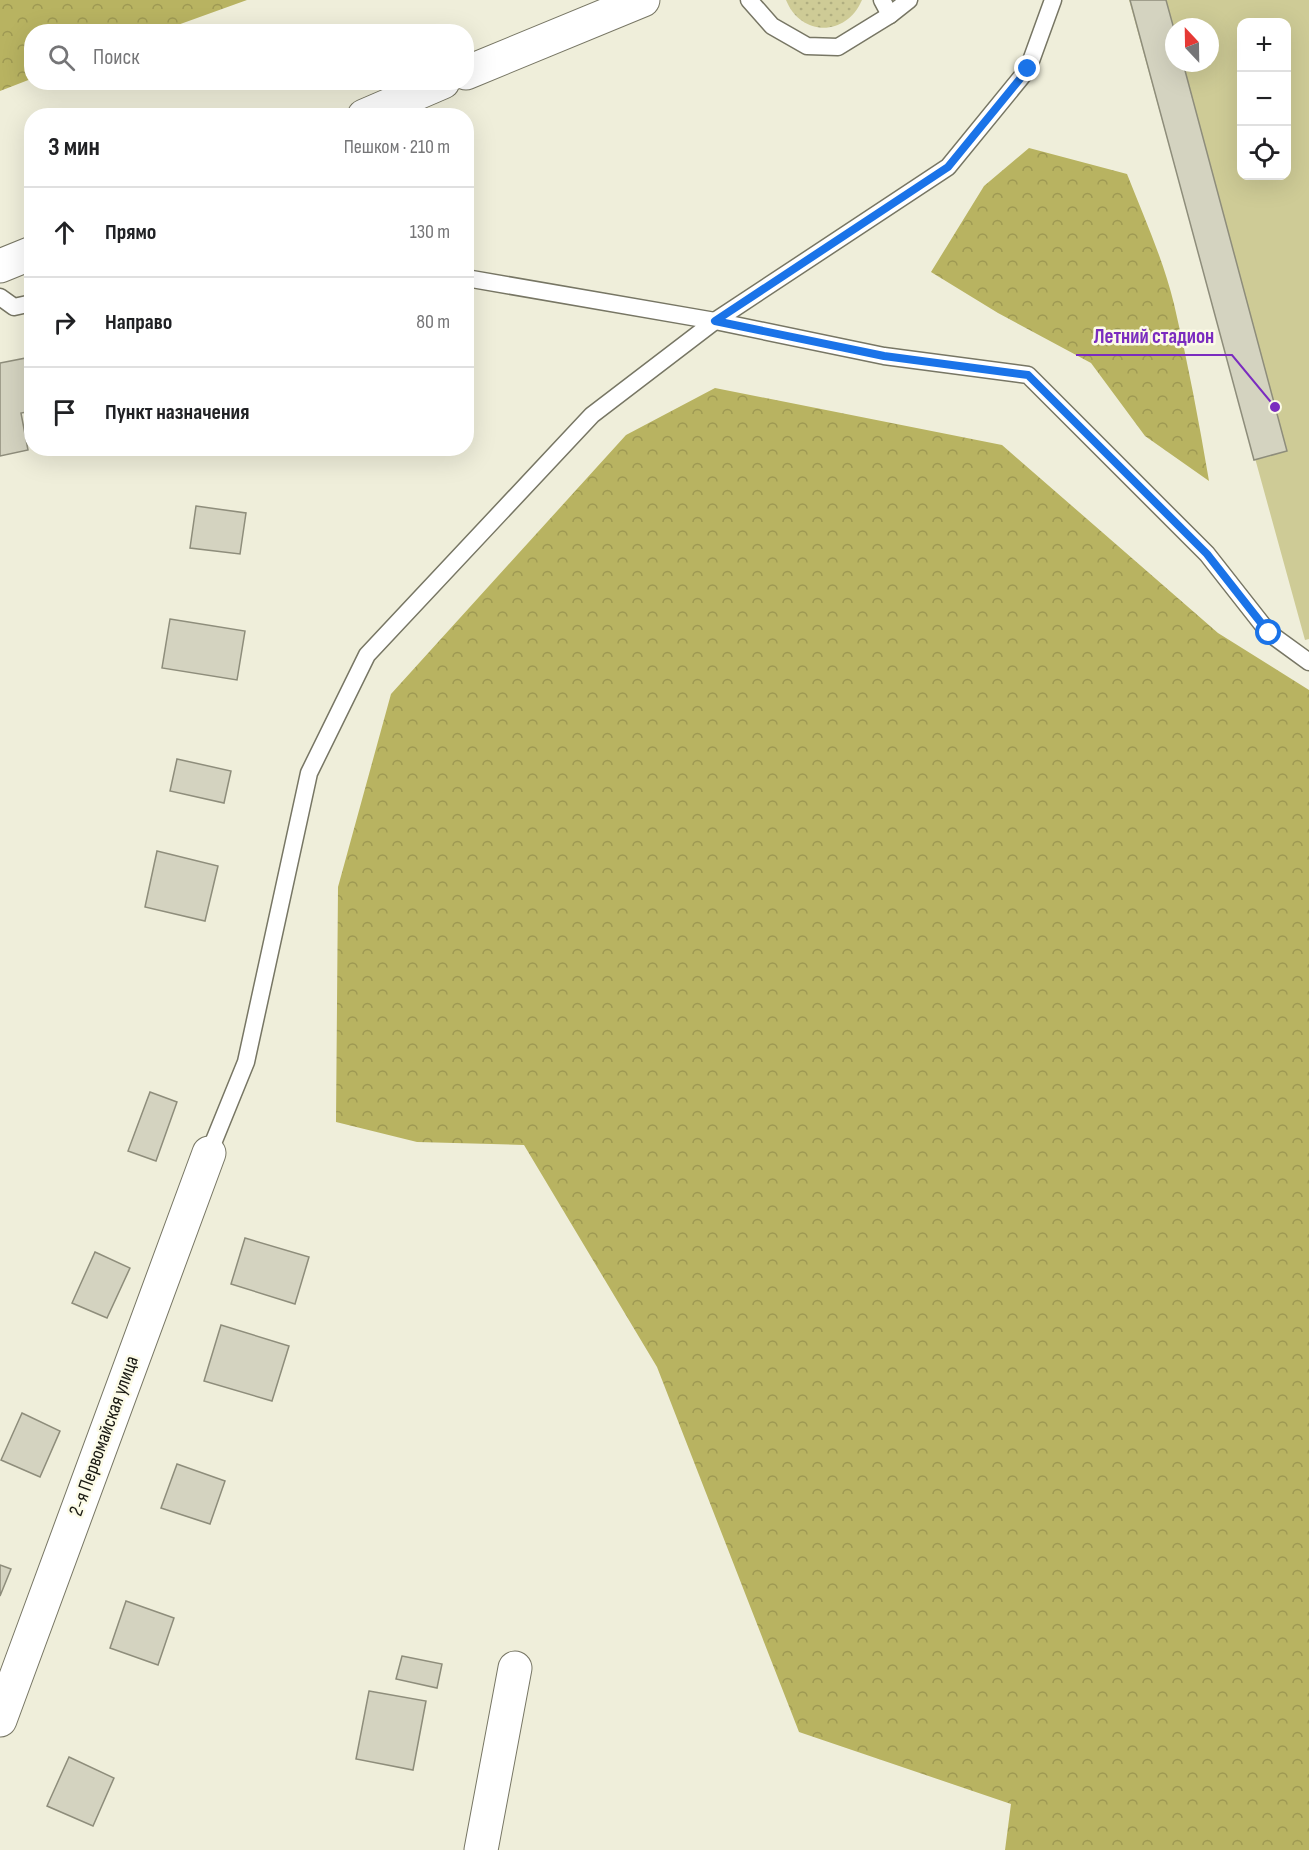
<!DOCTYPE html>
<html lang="ru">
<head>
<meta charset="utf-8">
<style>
  :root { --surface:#fff; --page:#f2f2f2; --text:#202124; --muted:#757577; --line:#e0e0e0 }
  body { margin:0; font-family:"Sofia Sans Condensed",sans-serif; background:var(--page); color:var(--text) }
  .controls { position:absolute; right:18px; top:18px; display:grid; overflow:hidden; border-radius:12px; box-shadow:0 6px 24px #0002 }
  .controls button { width:54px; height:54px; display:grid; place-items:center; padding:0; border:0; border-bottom:2px solid var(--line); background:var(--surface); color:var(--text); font:30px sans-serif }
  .compass { position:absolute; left:1165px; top:18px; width:54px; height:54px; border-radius:50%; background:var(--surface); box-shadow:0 6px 24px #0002; rotate:338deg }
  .stop { position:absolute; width:18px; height:18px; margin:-14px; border:4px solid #1a73e8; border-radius:50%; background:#fff }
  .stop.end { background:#1a73e8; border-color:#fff; box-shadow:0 2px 6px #0008 }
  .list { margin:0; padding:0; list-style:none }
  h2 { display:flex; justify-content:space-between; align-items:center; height:78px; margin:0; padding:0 24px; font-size:26px }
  h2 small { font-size:20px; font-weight:400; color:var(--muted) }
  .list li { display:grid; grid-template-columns:39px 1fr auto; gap:18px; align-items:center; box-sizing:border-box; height:90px; padding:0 24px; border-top:2px solid var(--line) }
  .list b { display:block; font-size:22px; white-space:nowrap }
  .list em { font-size:20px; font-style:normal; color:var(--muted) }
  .icon { flex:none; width:33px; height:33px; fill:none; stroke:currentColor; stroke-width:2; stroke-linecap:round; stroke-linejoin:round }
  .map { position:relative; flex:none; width:1309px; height:1850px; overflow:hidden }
  .search { position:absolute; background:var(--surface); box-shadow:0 6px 24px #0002; left:24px; top:24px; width:450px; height:66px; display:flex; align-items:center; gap:15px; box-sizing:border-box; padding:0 21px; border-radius:24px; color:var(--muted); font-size:22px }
  .panel { position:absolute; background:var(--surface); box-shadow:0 6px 24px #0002; left:24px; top:108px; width:450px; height:348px; border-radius:24px }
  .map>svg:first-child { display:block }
  .grass { fill:url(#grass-dots) }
  .forest { fill:url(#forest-crowns) }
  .park { fill:#cecb96; fill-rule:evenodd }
  .building { fill:#d4d3c0; stroke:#8e8d7b; stroke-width:1.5 }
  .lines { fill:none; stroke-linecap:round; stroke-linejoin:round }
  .lane-casing { stroke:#777664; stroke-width:19 }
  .street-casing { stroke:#777664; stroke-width:35 }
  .lane { stroke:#fff; stroke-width:16 }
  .street { stroke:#fff; stroke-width:33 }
  .route { stroke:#1a73e8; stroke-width:8 }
  .labels { text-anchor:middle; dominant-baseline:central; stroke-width:5; stroke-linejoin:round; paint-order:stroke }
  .street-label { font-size:20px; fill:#191912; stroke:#fcfbe7 }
  .leader { fill:none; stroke:#7b2cbf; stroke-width:2 }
  .callout-dot { fill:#7b2cbf; stroke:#fcfbe7; stroke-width:2 }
  .callout-label { font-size:21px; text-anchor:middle; font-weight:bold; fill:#7b2cbf; stroke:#fcfbe7; stroke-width:5; stroke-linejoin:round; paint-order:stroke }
</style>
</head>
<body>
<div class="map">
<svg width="1309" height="1850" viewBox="0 0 1309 1850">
  <defs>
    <pattern id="grass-dots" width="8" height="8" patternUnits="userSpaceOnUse" patternTransform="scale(1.5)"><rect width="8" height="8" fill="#cecb96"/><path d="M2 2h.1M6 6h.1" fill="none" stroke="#b0ae80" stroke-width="1.8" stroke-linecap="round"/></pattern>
    <pattern id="forest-crowns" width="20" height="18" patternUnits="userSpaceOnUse" patternTransform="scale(1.5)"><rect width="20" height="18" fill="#b8b361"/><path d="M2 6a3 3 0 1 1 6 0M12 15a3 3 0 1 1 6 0" fill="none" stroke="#9e9953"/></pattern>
  </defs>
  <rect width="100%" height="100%" fill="#efeeda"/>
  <path class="grass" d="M 786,0 L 862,0 C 846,37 801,37 786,0 Z"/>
  <g class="forest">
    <path d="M 0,0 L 247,0 L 161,31 L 32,32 L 31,79 L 0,91 Z"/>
    <path d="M 1029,148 L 1127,174 C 1144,217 1163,259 1174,304 C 1188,363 1199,422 1209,481 L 1145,436 L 1091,363 L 998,313 L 931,272 L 984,186 Z"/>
    <path d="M 715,388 L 1002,445 L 1218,633 L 1309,690 L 1309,1850 L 1005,1850 L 1011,1804 L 799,1732 L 657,1367 L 524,1145 L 417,1142 L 336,1122 L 338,887 L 391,694 L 626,435 Z"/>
  </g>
  <path class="park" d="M 1129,0 L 1309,0 L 1309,639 L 1305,640 ZM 1242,22 L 1286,22 L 1286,176 L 1242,176 ZM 1174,27 L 1210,27 L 1210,63 L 1174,63 Z"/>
  <g class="building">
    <path d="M 1130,0 L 1166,0 L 1174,29 L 1174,63 L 1183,63 L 1287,451 L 1254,460 Z"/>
    <path d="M 26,358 L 32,386 L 32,411 L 21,413 L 28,450 L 0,456 L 0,363 Z"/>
    <path d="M 196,506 L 246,513 L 240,554 L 190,548 Z"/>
    <path d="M 170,619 L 245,631 L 237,680 L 162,668 Z"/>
    <path d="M 177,759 L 231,771 L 224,803 L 170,791 Z"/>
    <path d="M 157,851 L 218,866 L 205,921 L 145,907 Z"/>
    <path d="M 150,1092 L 177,1102 L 156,1161 L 128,1151 Z"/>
    <path d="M 245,1238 L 309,1257 L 295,1304 L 231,1284 Z"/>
    <path d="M 95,1252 L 130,1268 L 107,1318 L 72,1303 Z"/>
    <path d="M 221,1325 L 289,1346 L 272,1401 L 204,1381 Z"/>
    <path d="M 22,1413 L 60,1431 L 40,1477 L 1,1460 Z"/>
    <path d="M 177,1464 L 225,1481 L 210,1524 L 161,1508 Z"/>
    <path d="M 0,1565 L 11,1569 L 0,1596 Z"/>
    <path d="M 126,1601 L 174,1618 L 158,1665 L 110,1648 Z"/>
    <path d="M 402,1656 L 442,1664 L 437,1688 L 396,1679 Z"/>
    <path d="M 369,1691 L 426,1701 L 413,1770 L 356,1759 Z"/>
    <path d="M 69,1757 L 114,1778 L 93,1826 L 47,1806 Z"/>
  </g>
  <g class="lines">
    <defs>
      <g id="lane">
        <path d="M 749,0 L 772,26 L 807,46 L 838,47 L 890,15 L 909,0"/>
        <path d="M 882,0 L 890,15"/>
        <path d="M 466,278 L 715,321 L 884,356 L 1028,375 L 1207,554 L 1269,633 L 1309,662"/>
        <path d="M 0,297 L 14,307 L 32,303"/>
        <path d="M 209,1153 L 246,1062 L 309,773 L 367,655 L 592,415 L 715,321 L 948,167 L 1028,69 L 1053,0"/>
      </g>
      <g id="street">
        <path d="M 466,73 L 643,0"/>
        <path d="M 364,116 L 443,82"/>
        <path d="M 0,266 L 32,253"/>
        <path d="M 0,1720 L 209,1153"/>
        <path d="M 481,1850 L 515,1668"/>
      </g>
    </defs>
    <use href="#lane" class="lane-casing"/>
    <use href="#street" class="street-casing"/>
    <use href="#lane" class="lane"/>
    <use href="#street" class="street"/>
  </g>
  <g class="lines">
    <path class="route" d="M 1028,69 L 948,167 L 715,321 L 884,356 L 1028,375 L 1207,554 L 1269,633"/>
  </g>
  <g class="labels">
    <g class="street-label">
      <text transform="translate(104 1436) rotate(-70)">2-я Первомайская улица</text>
    </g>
  </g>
  <path class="leader" d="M1275 407L1232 355H1076"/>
  <circle class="callout-dot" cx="1275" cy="407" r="6"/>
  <g class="callout-label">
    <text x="1154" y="343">Летний стадион</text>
  </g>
</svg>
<div class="controls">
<button>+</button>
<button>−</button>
<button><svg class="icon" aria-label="locate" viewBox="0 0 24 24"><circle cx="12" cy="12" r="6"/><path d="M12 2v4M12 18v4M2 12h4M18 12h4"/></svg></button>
</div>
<svg class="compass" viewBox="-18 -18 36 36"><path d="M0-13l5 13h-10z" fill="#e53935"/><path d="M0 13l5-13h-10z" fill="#757577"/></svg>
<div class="stop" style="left:1269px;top:633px"></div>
<div class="stop end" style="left:1028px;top:69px"></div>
<div class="search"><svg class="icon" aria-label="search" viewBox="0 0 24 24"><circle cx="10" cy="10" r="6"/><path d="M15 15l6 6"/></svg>Поиск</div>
<section class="panel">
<h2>3 мин<small>Пешком · 210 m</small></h2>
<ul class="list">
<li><svg class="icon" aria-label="ahead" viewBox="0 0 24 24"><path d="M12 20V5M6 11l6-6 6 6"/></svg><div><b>Прямо</b></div><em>130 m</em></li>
<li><svg class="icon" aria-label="right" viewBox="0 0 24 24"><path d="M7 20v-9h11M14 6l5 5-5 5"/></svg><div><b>Направо</b></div><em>80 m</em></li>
<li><svg class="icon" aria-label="arrive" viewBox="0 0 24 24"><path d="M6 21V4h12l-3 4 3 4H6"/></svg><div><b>Пункт назначения</b></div></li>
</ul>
</section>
</div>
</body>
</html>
